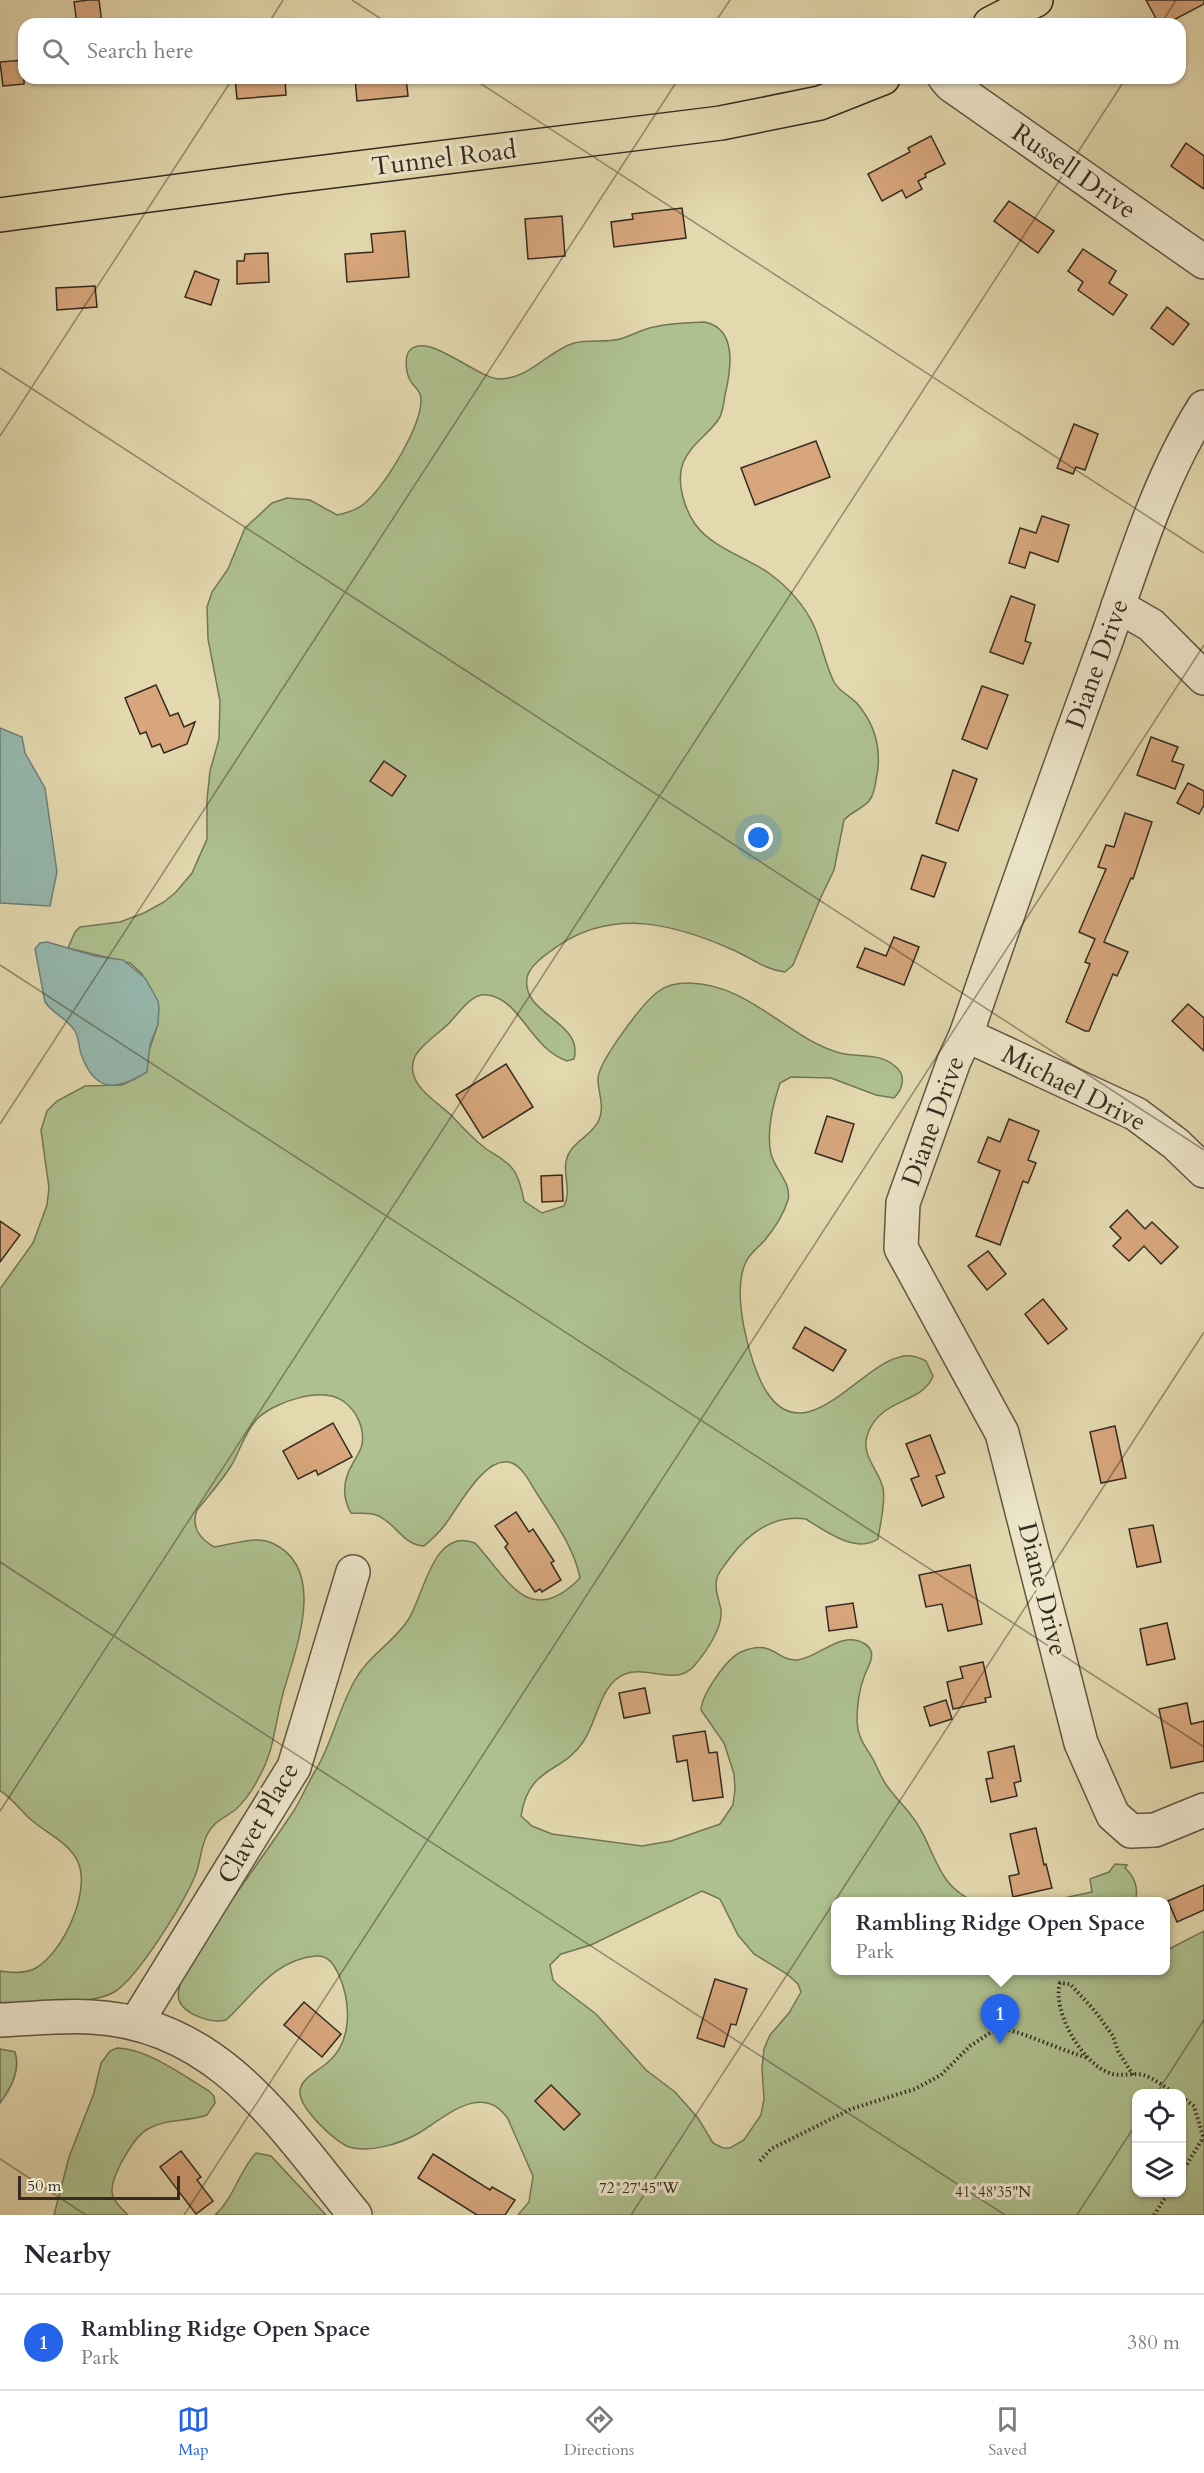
<!DOCTYPE html>
<html lang="en">
<head>
<meta charset="utf-8">
<style>
  :root { --surface:#fff; --page:#f2f2f3; --text:#2b2b33; --muted:#7c7c81; --line:#e1e1e2; --accent:#2563eb }
  body { margin:0; font-family:Cardo,serif; background:var(--page); color:var(--text) }
  .controls { position:absolute; right:18px; bottom:18px; display:grid; overflow:hidden; border-radius:12px; box-shadow:0 2px 4px #0004 }
  .controls button { width:54px; height:54px; display:grid; place-items:center; padding:0; border:0; border-bottom:2px solid var(--line); background:var(--surface); color:var(--text); font:30px sans-serif }
  .scale { position:absolute; left:18px; bottom:15px; width:162px; box-sizing:border-box; padding-left:6px; border:3px solid #362b22; border-top:0; font-size:16px; line-height:21px; white-space:nowrap; color:#362b22; -webkit-text-stroke:4px #ede6ca; paint-order:stroke }
  .you { position:absolute; left:759px; top:838px; width:21px; height:21px; margin:-15px; border:4px solid #fff; border-radius:50%; background:#1a73e8; box-shadow:0 0 0 9px #1a73e833 }
  .badge { display:grid; place-items:center; width:39px; height:39px; border-radius:50%; background:var(--accent); color:#fff; font-size:20px; font-weight:700 }
  .pin { position:absolute; translate:-50% -50px; filter:drop-shadow(0 2px 3px #0008) }
  .pin::after { content:''; position:absolute; top:32px; width:21px; height:18px; background:inherit; clip-path:polygon(0 0,100% 0,50% 100%) }
  .popup { position:absolute; left:831px; top:1897px; width:339px; height:78px; box-sizing:border-box; display:grid; place-content:center; border-radius:12px; background:var(--surface); filter:drop-shadow(0 2px 4px #0005); font-size:20px; white-space:nowrap; color:var(--muted) }
  .popup b { font-size:22px; color:var(--text) }
  .popup::after { content:''; position:absolute; left:50%; top:100%; margin-left:-12px; border:12px solid transparent; border-top-color:var(--surface) }
  .list { margin:0; padding:0; list-style:none }
  h2 { display:flex; justify-content:space-between; align-items:center; height:78px; margin:0; padding:0 24px; font-size:26px }
  h2 small { font-size:20px; font-weight:400; color:var(--muted) }
  .list li { display:grid; grid-template-columns:39px 1fr auto; gap:18px; align-items:center; box-sizing:border-box; height:96px; padding:0 24px; border-top:2px solid var(--line) }
  .list b { display:block; font-size:22px; white-space:nowrap }
  .list p { margin:0; font-size:20px; white-space:nowrap; color:var(--muted) }
  .list em { font-size:20px; font-style:normal; color:var(--muted) }
  .icon { flex:none; width:33px; height:33px; fill:none; stroke:currentColor; stroke-width:2; stroke-linecap:round; stroke-linejoin:round }
  .map { position:relative; flex:none; width:1204px; height:2215px; overflow:hidden }
  .search { position:absolute; background:var(--surface); box-shadow:0 2px 4px #0004; left:18px; right:18px; top:18px; height:66px; display:flex; align-items:center; gap:15px; box-sizing:border-box; padding:0 21px; border-radius:18px; color:var(--muted); font-size:22px }
  .sheet { height:174px; background:var(--surface) }
  nav { display:flex; justify-content:space-around; align-items:center; box-sizing:border-box; height:84px; border-top:2px solid var(--line); background:var(--surface); font-size:16px; color:var(--muted) }
  nav a { display:grid; justify-items:center; gap:3px }
  nav .on { color:var(--accent) }
  .map>svg:first-child { display:block }
  .green { fill:#aec08f; stroke:#727658; stroke-width:1.5; fill-rule:evenodd }
  .water { fill:#95b9af; stroke:#6f8077; stroke-width:1.5 }
  .building { fill:#d7a67c; stroke:#362b22; stroke-width:1.5 }
  .lines { fill:none; stroke-linecap:round; stroke-linejoin:round }
  .minor-casing { stroke:#615645; stroke-width:36 }
  .major-casing { stroke:#362b22; stroke-width:36 }
  .path { stroke:#362b22; stroke-width:4; stroke-dasharray:1.5 3; stroke-linecap:butt }
  .minor { stroke:#ede6ca; stroke-width:33 }
  .major { stroke:#e3d8ae; stroke-width:33 }
  .ticks { fill:none; stroke:#362b22; stroke-width:1.5; stroke-opacity:0.45 }
  .labels { text-anchor:middle; dominant-baseline:central; stroke-width:6; stroke-linejoin:round; paint-order:stroke }
  .street-label { font-size:26px; fill:#362b22; stroke:#ede6ca }
  .ticks-label { font-size:15px; text-anchor:middle; fill:#362b22; stroke:#ede6ca; stroke-width:6; stroke-linejoin:round; paint-order:stroke }
</style>
</head>
<body>
<div class="map">
<svg width="1204" height="2215" viewBox="0 0 1204 2215">
  <rect width="100%" height="100%" fill="#e3d8ae"/>
  <filter id="stains"><feTurbulence type="fractalNoise" baseFrequency=".00333" numOctaves="4"/><feColorMatrix values="0 0 0 0 .2 0 0 0 0 .09 0 0 0 0 .02 0 0 0 .5 -.17"/></filter>
  <radialGradient id="worn" r=".72"><stop offset=".6" stop-color="#630" stop-opacity="0"/><stop offset="1" stop-color="#630" stop-opacity=".3"/></radialGradient>
  <g class="green">
    <path d="M 704,322 C 738,328 731,370 725,395 C 724,402 723,410 720,417 C 710,434 691,443 683,463 C 676,481 684,508 695,524 C 713,549 747,557 770,574 C 788,587 805,606 814,626 C 822,644 825,664 834,682 C 840,693 853,697 860,707 C 877,729 882,753 876,780 C 875,787 874,795 869,801 C 862,809 851,812 844,820 L 834,870 L 821,897 L 793,965 L 785,972 C 765,970 750,957 731,949 C 674,924 614,908 558,946 C 548,953 529,965 527,978 C 521,1015 584,1021 574,1059 L 567,1061 C 530,1048 521,1000 488,995 C 473,992 461,1010 452,1020 C 443,1031 418,1046 414,1059 C 405,1085 438,1102 452,1116 C 463,1128 472,1138 485,1148 C 493,1154 504,1159 511,1167 C 519,1175 522,1190 524,1201 L 542,1213 L 564,1206 C 572,1190 563,1177 566,1162 C 569,1142 592,1137 599,1120 C 605,1106 598,1093 598,1079 C 598,1062 644,1001 659,991 C 668,984 678,983 689,983 C 750,984 787,1038 840,1053 C 858,1058 880,1052 896,1067 C 907,1076 902,1090 894,1098 L 876,1095 L 831,1078 L 791,1077 L 780,1083 C 773,1104 766,1132 771,1154 C 775,1170 792,1183 788,1200 C 784,1213 774,1229 765,1240 C 759,1247 752,1251 747,1260 C 730,1290 749,1363 766,1391 C 805,1453 859,1366 900,1357 C 909,1354 918,1357 926,1361 L 933,1376 C 922,1405 879,1397 867,1436 C 861,1456 879,1470 883,1488 C 886,1503 880,1524 878,1539 C 856,1554 825,1531 806,1519 C 773,1514 747,1535 729,1559 C 725,1565 719,1571 717,1578 C 714,1589 719,1599 721,1610 C 723,1628 706,1652 694,1666 C 676,1687 647,1665 625,1674 C 600,1683 597,1723 583,1742 C 562,1774 529,1765 521,1816 L 532,1826 L 552,1834 L 642,1846 L 671,1841 L 720,1824 L 733,1805 L 735,1789 L 734,1774 L 724,1743 L 701,1710 C 702,1694 726,1659 741,1652 C 773,1638 776,1661 797,1660 C 819,1658 841,1629 865,1644 C 879,1653 867,1667 864,1677 C 859,1690 857,1708 857,1722 C 858,1738 865,1746 873,1759 C 877,1767 880,1775 885,1783 C 894,1797 907,1808 916,1822 C 929,1841 934,1864 948,1882 C 955,1891 964,1896 973,1901 L 835,1902 L 835,1970 L 1165,1970 L 1165,1951 L 1204,1931 L 1204,2215 L 518,2215 L 529,2202 L 533,2176 L 508,2119 C 483,2081 445,2117 419,2133 C 400,2144 370,2153 349,2147 C 335,2142 298,2107 300,2091 C 301,2078 318,2071 327,2063 C 353,2042 351,2003 339,1975 C 334,1965 329,1955 316,1956 C 275,1959 253,1995 226,2020 C 213,2024 184,2015 179,2000 C 177,1994 180,1983 182,1978 C 194,1950 215,1926 231,1901 C 252,1871 273,1842 293,1812 C 302,1798 308,1782 317,1768 C 333,1740 339,1708 355,1680 C 369,1655 394,1642 408,1620 C 424,1596 433,1526 475,1543 C 508,1579 529,1630 580,1578 C 574,1547 554,1521 538,1495 C 531,1485 524,1468 512,1463 C 485,1453 457,1510 444,1526 C 438,1534 431,1540 424,1546 C 402,1545 396,1522 376,1515 C 369,1512 359,1514 351,1513 C 342,1498 343,1480 352,1465 C 355,1458 361,1452 362,1444 C 365,1428 356,1410 343,1401 C 321,1386 275,1402 258,1418 C 245,1431 240,1451 231,1466 C 221,1482 209,1495 197,1510 C 191,1527 199,1538 214,1547 C 231,1545 255,1535 272,1543 C 328,1568 296,1648 284,1690 C 275,1720 275,1750 259,1777 C 253,1789 245,1801 235,1810 C 225,1818 215,1820 208,1833 C 200,1847 201,1862 195,1876 C 183,1904 140,1974 116,1991 C 93,2006 28,2004 0,2003 L 0,1971 C 12,1973 25,1974 36,1968 C 63,1952 91,1892 78,1862 C 69,1842 46,1833 30,1819 C 20,1810 12,1798 0,1791 L 0,1289 L 33,1243 L 47,1205 L 49,1188 L 41,1130 L 47,1111 L 57,1101 L 85,1086 L 122,1085 L 135,1079 L 149,1051 L 158,1024 L 151,989 L 141,973 L 130,963 L 68,948 L 75,932 L 80,927 L 120,922 L 144,913 L 164,902 L 176,892 L 192,873 L 207,839 L 207,800 L 210,771 L 219,739 L 220,701 L 208,639 L 207,607 L 212,592 L 228,569 L 245,528 L 272,503 L 287,498 L 310,500 L 337,515 C 347,513 359,509 366,502 C 385,485 422,426 421,399 C 421,390 414,388 410,380 C 406,373 404,356 410,350 C 429,331 478,380 501,379 C 530,378 548,351 574,343 C 589,339 605,343 620,339 C 631,336 642,329 654,327 C 670,323 688,323 704,322 ZM 702,1891 L 720,1899 L 738,1935 L 754,1954 L 787,1974 L 798,1984 L 801,1992 L 789,2013 L 770,2035 L 764,2049 L 762,2068 L 764,2099 L 761,2115 L 744,2140 L 730,2148 L 723,2148 L 713,2143 L 698,2118 L 675,2092 L 646,2070 L 596,2014 L 558,1985 L 553,1980 L 550,1965 L 561,1954 L 591,1945 ZM 1136,2094 L 1182,2094 L 1182,2192 L 1136,2192 Z"/>
    <path d="M 1115,1864 L 1127,1865 L 1125,1868 C 1135,1877 1139,1889 1135,1901 L 1050,1901 L 1092,1892 L 1090,1879 L 1109,1872 Z"/>
    <path d="M 117,2048 C 146,2048 184,2076 209,2091 L 214,2096 L 215,2103 L 207,2115 C 188,2122 167,2118 148,2129 C 134,2136 111,2176 112,2192 C 113,2201 122,2209 128,2215 L 54,2215 L 69,2157 L 94,2093 L 101,2063 L 110,2051 Z"/>
    <path d="M 0,2049 L 15,2052 C 21,2070 11,2088 0,2103 Z"/>
    <path d="M 256,2153 L 271,2156 L 326,2215 L 215,2215 C 234,2198 239,2171 256,2153 Z"/>
  </g>
  <g class="water">
    <path d="M 0,728 L 22,737 L 25,753 L 45,788 L 57,872 L 50,906 L 0,903 Z"/>
    <path d="M 47,942 L 95,956 L 123,960 L 145,978 L 158,1001 L 159,1008 L 158,1024 L 150,1045 L 147,1072 C 116,1091 95,1093 81,1054 C 79,1047 79,1038 75,1031 C 67,1018 53,1014 45,1002 L 35,949 L 40,943 Z"/>
  </g>
  <g class="building">
    <path d="M 88,0 L 99,0 L 102,24 L 77,24 L 74,2 Z"/>
    <path d="M 1146,0 L 1204,0 L 1204,4 L 1166,24 L 1159,24 Z"/>
    <path d="M 24,60 L 24,84 L 3,86 L 0,62 Z"/>
    <path d="M 235,78 L 285,78 L 286,95 L 237,99 Z"/>
    <path d="M 355,78 L 406,78 L 408,96 L 357,101 Z"/>
    <path d="M 931,136 L 945,164 L 925,174 L 926,177 L 918,181 L 922,189 L 906,198 L 902,190 L 882,201 L 868,174 L 910,152 L 908,148 Z"/>
    <path d="M 1186,143 L 1204,156 L 1204,189 L 1171,166 Z"/>
    <path d="M 1009,201 L 1054,231 L 1038,253 L 994,221 Z"/>
    <path d="M 682,208 L 686,238 L 614,247 L 611,222 L 633,219 L 632,214 Z"/>
    <path d="M 562,216 L 565,256 L 528,259 L 525,219 Z"/>
    <path d="M 405,231 L 409,277 L 347,282 L 345,254 L 373,252 L 371,234 Z"/>
    <path d="M 1083,249 L 1116,271 L 1109,283 L 1127,295 L 1113,315 L 1078,290 L 1083,282 L 1068,271 Z"/>
    <path d="M 268,253 L 269,282 L 237,284 L 237,261 L 244,261 L 245,254 Z"/>
    <path d="M 195,271 L 219,280 L 211,305 L 185,297 Z"/>
    <path d="M 95,286 L 97,307 L 57,310 L 56,288 Z"/>
    <path d="M 1167,307 L 1189,324 L 1173,345 L 1151,328 Z"/>
    <path d="M 1074,424 L 1098,434 L 1085,470 L 1076,467 L 1073,474 L 1057,468 Z"/>
    <path d="M 816,441 L 830,477 L 755,505 L 741,468 Z"/>
    <path d="M 1042,516 L 1069,525 L 1058,562 L 1030,552 L 1025,568 L 1009,563 L 1020,528 L 1036,533 Z"/>
    <path d="M 1011,596 L 1035,605 L 1025,641 L 1031,643 L 1023,664 L 990,652 Z"/>
    <path d="M 156,685 L 170,716 L 178,713 L 184,727 L 195,722 L 187,744 L 164,753 L 160,744 L 152,747 L 146,732 L 140,734 L 125,698 Z"/>
    <path d="M 982,686 L 1008,695 L 987,749 L 962,739 Z"/>
    <path d="M 1151,737 L 1178,747 L 1172,761 L 1184,765 L 1175,789 L 1137,775 Z"/>
    <path d="M 384,761 L 406,776 L 392,796 L 370,781 Z"/>
    <path d="M 953,770 L 977,779 L 958,831 L 936,823 Z"/>
    <path d="M 1188,783 L 1204,791 L 1204,805 L 1199,814 L 1177,803 Z"/>
    <path d="M 1125,813 L 1152,822 L 1133,879 L 1131,878 L 1104,942 L 1128,952 L 1117,976 L 1113,974 L 1089,1031 L 1085,1031 L 1066,1022 L 1090,964 L 1085,962 L 1095,939 L 1079,932 L 1106,869 L 1098,867 L 1106,845 L 1114,847 Z"/>
    <path d="M 922,855 L 946,863 L 934,897 L 911,889 Z"/>
    <path d="M 894,937 L 919,947 L 904,985 L 857,967 L 865,948 L 886,956 Z"/>
    <path d="M 1188,1004 L 1204,1018 L 1204,1051 L 1172,1021 Z"/>
    <path d="M 506,1064 L 533,1107 L 483,1138 L 456,1095 Z"/>
    <path d="M 827,1116 L 854,1124 L 842,1162 L 815,1153 Z"/>
    <path d="M 1009,1119 L 1039,1131 L 1028,1160 L 1036,1163 L 1028,1183 L 1023,1181 L 1000,1245 L 976,1236 L 1000,1171 L 978,1162 L 988,1137 L 1000,1142 Z"/>
    <path d="M 562,1175 L 563,1201 L 542,1202 L 541,1176 Z"/>
    <path d="M 1127,1210 L 1145,1229 L 1152,1222 L 1178,1247 L 1161,1264 L 1144,1246 L 1129,1261 L 1113,1246 L 1121,1238 L 1110,1227 Z"/>
    <path d="M 0,1221 L 20,1235 L 0,1262 Z"/>
    <path d="M 988,1251 L 1006,1274 L 987,1290 L 968,1266 Z"/>
    <path d="M 1043,1299 L 1067,1329 L 1048,1344 L 1025,1314 Z"/>
    <path d="M 805,1327 L 846,1350 L 833,1371 L 793,1348 Z"/>
    <path d="M 333,1423 L 352,1457 L 318,1475 L 316,1470 L 298,1479 L 283,1451 Z"/>
    <path d="M 1115,1426 L 1126,1478 L 1101,1483 L 1090,1432 Z"/>
    <path d="M 930,1435 L 945,1473 L 936,1476 L 944,1497 L 922,1506 L 911,1479 L 919,1476 L 906,1444 Z"/>
    <path d="M 516,1512 L 529,1532 L 533,1529 L 554,1561 L 551,1563 L 561,1580 L 542,1592 L 540,1589 L 535,1592 L 505,1547 L 508,1544 L 495,1526 Z"/>
    <path d="M 1153,1525 L 1161,1562 L 1137,1567 L 1129,1529 Z"/>
    <path d="M 970,1565 L 982,1624 L 948,1631 L 942,1604 L 926,1607 L 919,1575 Z"/>
    <path d="M 853,1603 L 857,1627 L 829,1631 L 826,1607 Z"/>
    <path d="M 1167,1623 L 1175,1659 L 1147,1665 L 1140,1629 Z"/>
    <path d="M 983,1662 L 991,1697 L 985,1698 L 986,1702 L 953,1709 L 947,1682 L 963,1678 L 960,1667 Z"/>
    <path d="M 645,1688 L 650,1713 L 624,1718 L 619,1693 Z"/>
    <path d="M 946,1700 L 952,1719 L 930,1726 L 924,1707 Z"/>
    <path d="M 1187,1703 L 1191,1724 L 1204,1721 L 1204,1761 L 1171,1768 L 1159,1709 Z"/>
    <path d="M 705,1731 L 709,1753 L 717,1752 L 723,1797 L 693,1801 L 687,1760 L 677,1762 L 673,1736 Z"/>
    <path d="M 1014,1746 L 1021,1781 L 1014,1783 L 1017,1796 L 991,1802 L 986,1779 L 993,1778 L 988,1752 Z"/>
    <path d="M 1036,1828 L 1044,1865 L 1046,1864 L 1052,1888 L 1013,1897 L 1009,1876 L 1019,1874 L 1010,1834 Z"/>
    <path d="M 1204,1885 L 1204,1910 L 1177,1922 L 1168,1901 Z"/>
    <path d="M 715,1979 L 747,1989 L 736,2025 L 731,2024 L 724,2047 L 697,2038 Z"/>
    <path d="M 304,2002 L 341,2034 L 322,2057 L 284,2025 Z"/>
    <path d="M 551,2085 L 580,2114 L 564,2130 L 535,2101 Z"/>
    <path d="M 181,2151 L 201,2177 L 197,2180 L 213,2201 L 196,2214 L 160,2167 Z"/>
    <path d="M 433,2154 L 490,2190 L 492,2187 L 515,2200 L 505,2215 L 477,2215 L 418,2178 Z"/>
  </g>
  <g class="lines">
    <defs>
      <g id="minor">
        <path d="M 945,78 L 951,85 L 1204,262"/>
        <path d="M 1204,407 C 1159,478 1134,562 1106,641 C 1058,772 1011,903 966,1035 L 954,1061 L 903,1203 L 901,1248 L 1002,1433 L 1081,1743 L 1113,1815 L 1131,1831 L 1155,1830 L 1204,1810"/>
        <path d="M 1118,606 L 1151,625 L 1204,678"/>
        <path d="M 966,1035 L 1136,1114 L 1176,1144 L 1204,1171"/>
        <path d="M 0,2020 C 30,2019 61,2015 91,2017 C 219,2023 282,2126 355,2215"/>
        <path d="M 136,2023 L 294,1767 L 353,1572"/>
      </g>
      <g id="major">
        <path d="M 990,24 L 1036,0"/>
        <path d="M 0,215 L 284,177 L 721,123 L 820,103 L 883,78"/>
      </g>
    </defs>
    <use href="#minor" class="minor-casing"/>
    <use href="#major" class="major-casing"/>
    <g class="path">
      <path d="M 1133,2075 L 1118,2051 L 1113,2036 L 1095,2011 L 1070,1984 L 1060,1983 C 1052,2011 1081,2061 1107,2072 C 1120,2078 1130,2072 1143,2075 C 1154,2078 1166,2088 1176,2094"/>
      <path d="M 1182,2097 L 1194,2106 L 1204,2140"/>
      <path d="M 760,2161 L 771,2149 L 851,2109 L 915,2089 L 941,2075 L 970,2046 L 999,2027 C 1030,2035 1058,2049 1088,2058"/>
      <path d="M 1182,2172 L 1203,2138"/>
      <path d="M 1154,2215 L 1169,2192"/>
    </g>
    <use href="#minor" class="minor"/>
    <use href="#major" class="major"/>
  </g>
  <path class="ticks" d="M 352,0 L 389,24M 268,24 L 283,0M 714,24 L 730,0M 1161,24 L 1176,0M 472,78 L 1204,553M 0,368 L 1204,1150M 0,436 L 233,78M 0,965 L 1204,1747M 0,1124 L 679,78M 0,1562 L 1005,2215M 0,1811 L 1126,78M 1156,2094 L 1204,2020M 0,2159 L 86,2215M 184,2215 L 1204,645M 631,2215 L 1204,1332M 1077,2215 L 1136,2124"/>
  <g class="labels">
    <g class="street-label">
      <text transform="translate(444 158) rotate(-7)">Tunnel Road</text>
      <text transform="translate(1074 171) rotate(35)">Russell Drive</text>
      <text transform="translate(1097 664) rotate(-70)">Diane Drive</text>
      <text transform="translate(1074 1088) rotate(27)">Michael Drive</text>
      <text transform="translate(933 1121) rotate(-70)">Diane Drive</text>
      <text transform="translate(1043 1589) rotate(76)">Diane Drive</text>
      <text transform="translate(258 1823) rotate(-60)">Clavet Place</text>
    </g>
  </g>
  <g class="ticks-label">
    <text x="639" y="2193">72°27'45"W</text>
    <text x="993" y="2197">41°48'35"N</text>
  </g>
  <rect width="100%" height="100%" filter="url(#stains)"/>
  <rect width="100%" height="100%" fill="url(#worn)"/>
</svg>
<div class="controls">
<button><svg class="icon" aria-label="locate" viewBox="0 0 24 24"><circle cx="12" cy="12" r="6"/><path d="M12 2v4M12 18v4M2 12h4M18 12h4"/></svg></button>
<button><svg class="icon" aria-label="layers" viewBox="0 0 24 24"><path d="M12 4l9 5-9 5-9-5zM3 14l9 5 9-5"/></svg></button>
</div>
<div class="scale">50 m</div>
<div class="you"></div>
<div class="pin badge" style="left:1000px;top:2044px">1</div>
<div class="popup"><b>Rambling Ridge Open Space</b>Park</div>
<div class="search"><svg class="icon" aria-label="search" viewBox="0 0 24 24"><circle cx="10" cy="10" r="6"/><path d="M15 15l6 6"/></svg>Search here</div>
</div>
<section class="sheet">
<h2>Nearby<small></small></h2>
<ul class="list">
<li><span class="badge">1</span><div><b>Rambling Ridge Open Space</b><p>Park</p></div><em>380 m</em></li>
</ul>
</section>
<nav>
<a class="on"><svg class="icon" aria-label="map" viewBox="0 0 24 24"><path d="M3 6l6-2 6 2 6-2v14l-6 2-6-2-6 2zM9 4v14M15 6v14"/></svg>Map</a>
<a><svg class="icon" aria-label="directions" viewBox="0 0 24 24"><path d="M12 3l9 9-9 9-9-9zM9 14v-3h6M13 9l2 2-2 2"/></svg>Directions</a>
<a><svg class="icon" aria-label="saved" viewBox="0 0 24 24"><path d="M7 4h10v16l-5-4-5 4z"/></svg>Saved</a>
</nav>
</body>
</html>
